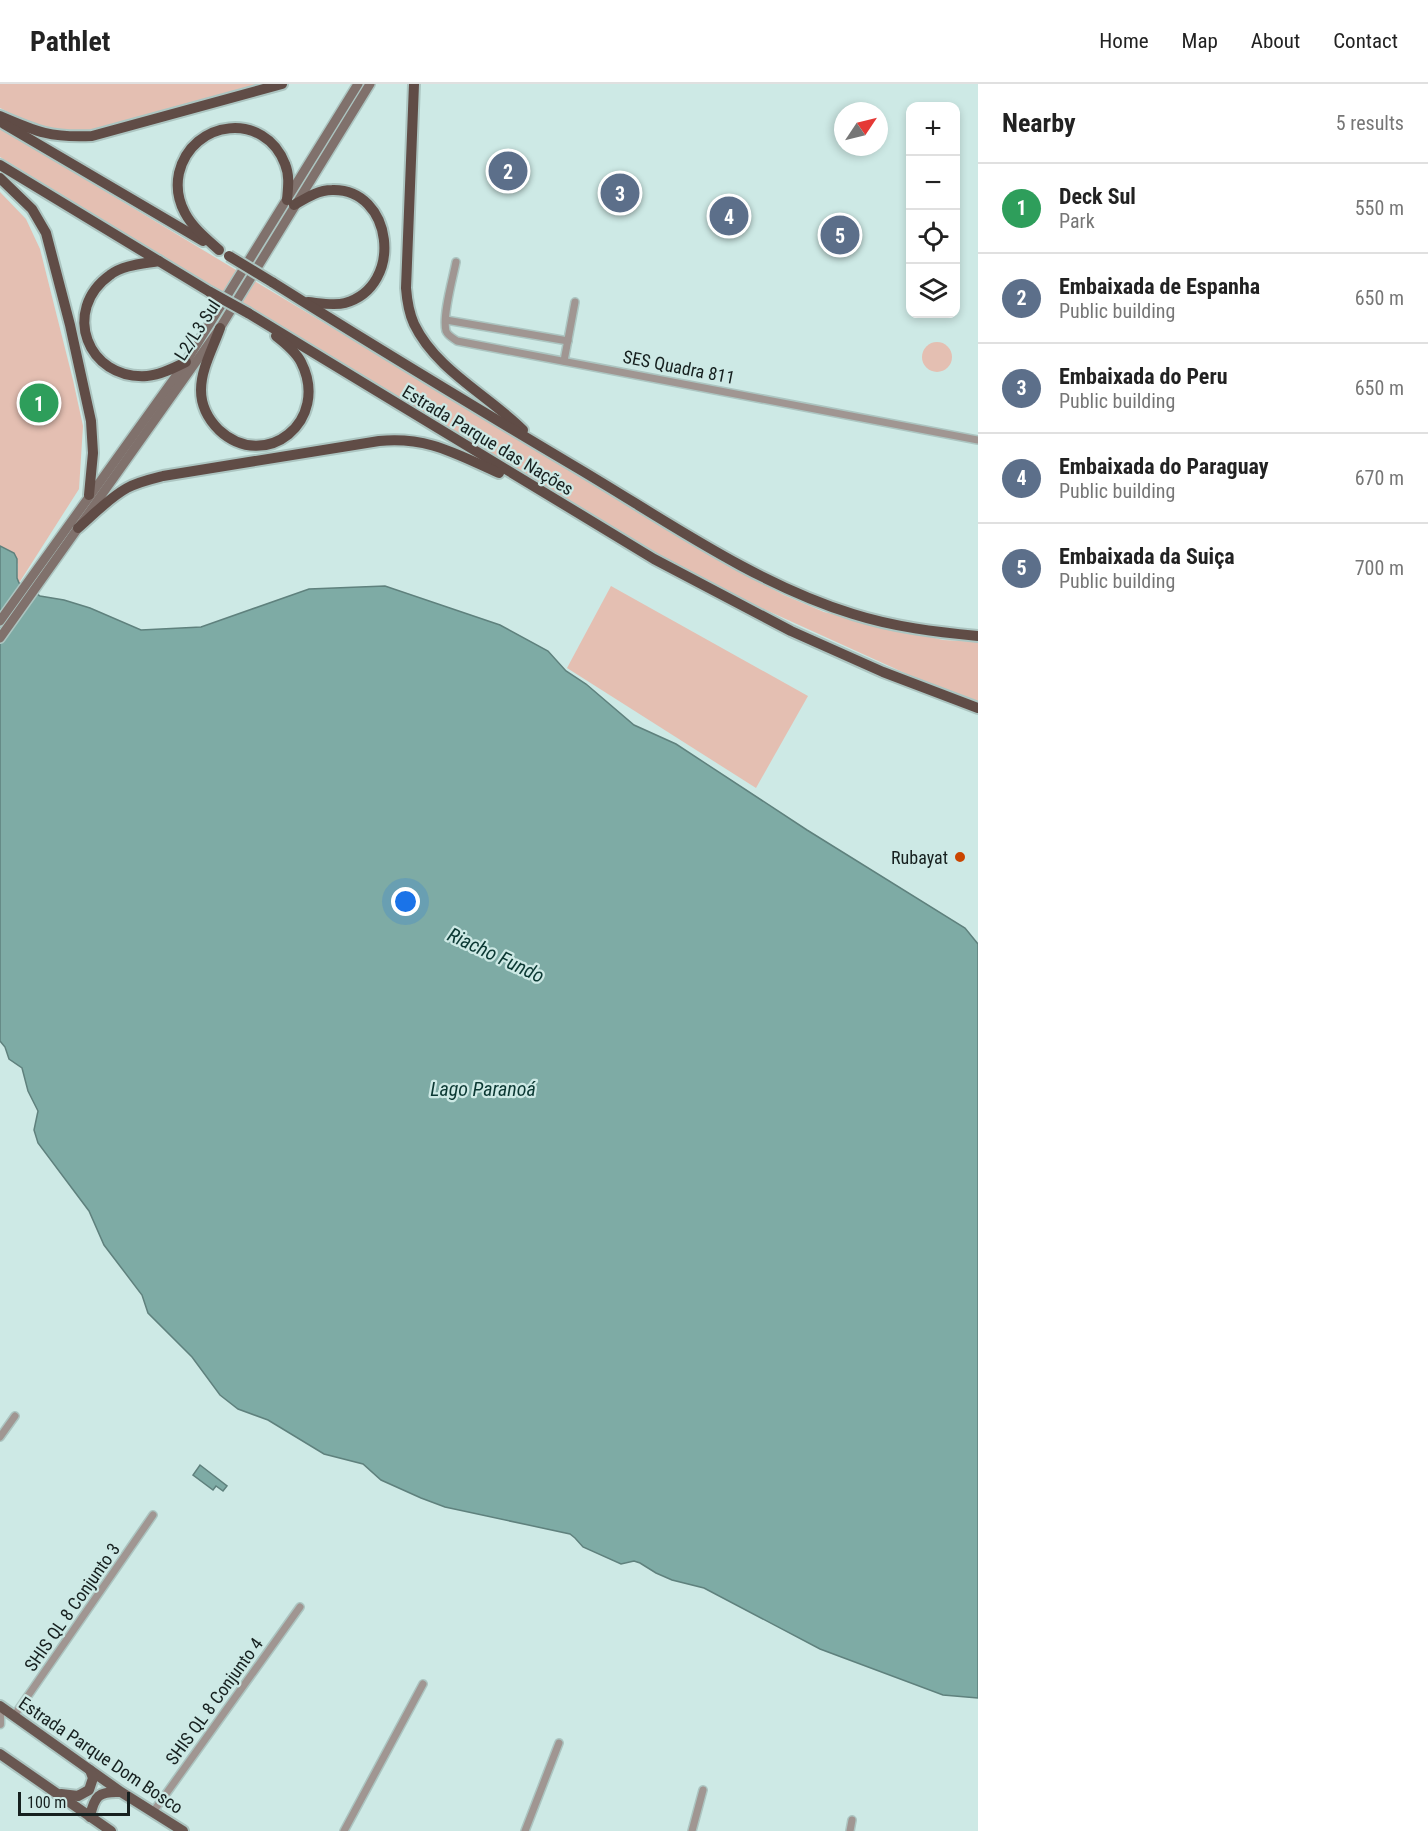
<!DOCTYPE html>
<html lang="en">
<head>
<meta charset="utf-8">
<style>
  :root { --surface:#fff; --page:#f2f2f2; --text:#222; --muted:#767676; --line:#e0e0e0; --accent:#2563eb }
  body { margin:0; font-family:"Roboto Condensed",sans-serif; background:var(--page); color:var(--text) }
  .controls { position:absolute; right:18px; top:18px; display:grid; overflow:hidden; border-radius:12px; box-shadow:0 3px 9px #0003 }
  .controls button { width:54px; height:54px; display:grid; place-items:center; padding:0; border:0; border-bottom:2px solid var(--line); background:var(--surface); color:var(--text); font:30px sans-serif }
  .compass { position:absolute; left:834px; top:18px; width:54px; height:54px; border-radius:50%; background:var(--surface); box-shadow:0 3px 9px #0003; rotate:55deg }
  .scale { position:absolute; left:18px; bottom:15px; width:112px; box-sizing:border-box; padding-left:6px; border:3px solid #16201f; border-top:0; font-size:16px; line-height:21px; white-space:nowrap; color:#16201f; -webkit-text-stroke:4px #cde9e5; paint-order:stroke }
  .you { position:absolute; left:406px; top:818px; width:21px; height:21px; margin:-15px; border:4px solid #fff; border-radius:50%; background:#1a73e8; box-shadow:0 0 0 9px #1a73e833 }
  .badge { display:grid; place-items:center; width:39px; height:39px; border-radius:50%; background:var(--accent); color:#fff; font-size:20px; font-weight:700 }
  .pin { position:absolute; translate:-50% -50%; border:3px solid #fff; box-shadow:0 2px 6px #0006 }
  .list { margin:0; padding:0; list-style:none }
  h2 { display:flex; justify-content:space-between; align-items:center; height:78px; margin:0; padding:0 24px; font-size:26px }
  h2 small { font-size:20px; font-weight:400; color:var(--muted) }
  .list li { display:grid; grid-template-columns:39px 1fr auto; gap:18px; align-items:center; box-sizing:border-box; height:90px; padding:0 24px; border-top:2px solid var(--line) }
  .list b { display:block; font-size:22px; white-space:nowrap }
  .list p { margin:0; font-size:20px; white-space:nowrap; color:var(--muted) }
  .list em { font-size:20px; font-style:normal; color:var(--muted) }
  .icon { flex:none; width:33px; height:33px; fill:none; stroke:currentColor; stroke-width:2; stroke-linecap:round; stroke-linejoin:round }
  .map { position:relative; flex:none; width:978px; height:1747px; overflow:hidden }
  header { display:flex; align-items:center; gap:36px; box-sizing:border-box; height:84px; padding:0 30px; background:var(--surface); border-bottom:2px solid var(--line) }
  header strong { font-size:28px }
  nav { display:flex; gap:33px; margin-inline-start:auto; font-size:21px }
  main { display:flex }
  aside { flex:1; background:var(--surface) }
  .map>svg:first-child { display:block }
  .green { fill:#e4bfb2 }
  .water { fill:#7eaba5; stroke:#5f817d; stroke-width:1.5 }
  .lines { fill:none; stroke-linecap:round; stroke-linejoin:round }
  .minor-casing { stroke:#acc5c1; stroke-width:10 }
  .tertiary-casing { stroke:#acc5c1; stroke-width:11 }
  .secondary-casing { stroke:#acc5c1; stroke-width:12 }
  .primary-casing { stroke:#acc5c1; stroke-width:14 }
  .trunk-casing { stroke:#acc5c1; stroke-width:14 }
  .minor { stroke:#a09692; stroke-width:7 }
  .tertiary { stroke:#a09692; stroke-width:8 }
  .secondary { stroke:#80716c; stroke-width:9 }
  .primary { stroke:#695751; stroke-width:10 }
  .trunk { stroke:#604c46; stroke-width:10 }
  .trunk-bridge-casing { stroke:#acc5c1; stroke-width:14; stroke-linecap:butt }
  .trunk-bridge { stroke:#604c46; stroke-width:10 }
  .poi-dot { fill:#ca4500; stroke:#cde9e5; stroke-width:2 }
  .labels { text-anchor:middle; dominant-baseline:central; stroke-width:4.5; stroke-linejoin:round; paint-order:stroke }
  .street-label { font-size:18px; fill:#16201f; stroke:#cde9e5 }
  .poi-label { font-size:18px; fill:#16201f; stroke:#cde9e5; text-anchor:end }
  .water-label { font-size:20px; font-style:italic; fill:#0b3833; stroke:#cde9e5 }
</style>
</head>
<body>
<header>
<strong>Pathlet</strong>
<nav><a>Home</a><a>Map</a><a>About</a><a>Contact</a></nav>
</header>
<main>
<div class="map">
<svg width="978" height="1747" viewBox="0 0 978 1747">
  <rect width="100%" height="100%" fill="#cde9e5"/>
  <g class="green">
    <path d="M 0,0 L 282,0 L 92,52 L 38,43 L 0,24 Z"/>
    <path d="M 0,44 L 727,481 L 784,511 L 824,528 L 943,556 L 978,558 L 978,617 L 909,591 L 746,517 L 617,449 L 0,73 Z"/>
    <path d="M 0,108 L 26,135 L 40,165 L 73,296 L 83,342 L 79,405 L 19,499 L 17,494 L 18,480 L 0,462 Z"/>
    <circle cx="937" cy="273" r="15"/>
    <path d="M 611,502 L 808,612 L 756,704 L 567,584 Z"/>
  </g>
  <g class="water">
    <path d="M 0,462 L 14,469 L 17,475 L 17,494 L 19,499 L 40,512 L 64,516 L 90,524 L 141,546 L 201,543 L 309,505 L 385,502 L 500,541 L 548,567 L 566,587 L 586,600 L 634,641 L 676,660 L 807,746 L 965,844 L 978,860 L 978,1614 L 943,1611 L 820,1565 L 704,1504 L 672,1496 L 656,1489 L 640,1479 L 634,1477 L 621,1480 L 583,1463 L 575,1454 L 570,1450 L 445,1423 L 421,1414 L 381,1396 L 363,1380 L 324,1370 L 268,1336 L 238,1325 L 220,1311 L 192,1273 L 148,1229 L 142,1211 L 104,1161 L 89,1127 L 38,1059 L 34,1046 L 38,1027 L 28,1007 L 22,984 L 9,975 L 5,963 L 0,957 Z"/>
    <path d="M 200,1381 L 227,1402 L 223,1407 L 216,1402 L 213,1406 L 193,1391 Z"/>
  </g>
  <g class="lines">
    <defs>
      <g id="minor">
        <path d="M 456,178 C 453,194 442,232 446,247 C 448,252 453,254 457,257 L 978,356"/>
        <path d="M 446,236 L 568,257"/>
        <path d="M 564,277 L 575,218"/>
        <path d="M 0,1353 L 15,1332"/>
        <path d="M 14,1632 L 153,1431"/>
        <path d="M 153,1728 L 300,1523"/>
        <path d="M 344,1747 L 423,1600"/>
        <path d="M 525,1747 L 559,1659"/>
        <path d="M 692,1747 L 703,1706"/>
        <path d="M 850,1747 L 852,1736"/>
      </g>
      <path id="tertiary" d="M 0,1626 L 0,1640"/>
      <g id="secondary">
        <path d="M 0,537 L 186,278 L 358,0"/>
        <path d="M 0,554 L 220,244 L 370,0"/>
      </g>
      <g id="primary">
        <path d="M 0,1622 L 121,1708 L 183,1747"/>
        <path d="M 0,1670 L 111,1747"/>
        <path d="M 61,1710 L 78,1712 L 89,1706 L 93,1694 L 90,1686"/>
        <path d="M 90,1733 C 94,1712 99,1707 120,1708"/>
      </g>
      <g id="trunk">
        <path d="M 414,0 L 406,204 C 407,217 409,229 414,240 C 436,286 488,311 523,346"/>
        <path d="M 0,32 C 37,48 51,54 92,52 L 282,0"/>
        <path d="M 4,40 L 203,157"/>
        <path d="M 0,81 L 210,208"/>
        <path d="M 0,94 L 32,125 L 46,149 L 70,241 L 91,337 L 93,369 L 89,411"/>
        <path d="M 294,121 C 306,114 318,106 332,106 C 393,104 405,202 345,219 C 334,222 319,219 308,218"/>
        <path d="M 219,166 C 207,155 193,144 185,129 C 178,116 176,103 179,89 C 192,35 265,27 285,80 C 290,92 288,104 287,116"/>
        <path d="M 159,177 C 142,180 123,181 110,191 C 61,226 87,296 147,292 C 160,291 174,284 186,278"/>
        <path d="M 272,198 C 372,261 473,322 574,382 C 664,435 753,499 853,530 C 894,543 936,548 978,552"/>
        <path d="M 248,229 L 654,475 L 791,547 L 883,588 L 978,624"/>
        <path d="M 220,244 C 213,264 201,285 201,306 C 201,322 208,335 219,346 C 265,389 331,337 301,278 C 296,268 285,259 276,252"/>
        <path d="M 78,444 C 93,431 109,414 127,404 C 138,398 151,395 163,392 L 379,357 C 427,352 456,370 499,389"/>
      </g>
    </defs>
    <use href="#minor" class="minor-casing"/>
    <use href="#tertiary" class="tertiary-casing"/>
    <use href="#secondary" class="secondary-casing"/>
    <use href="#primary" class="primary-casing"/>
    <use href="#trunk" class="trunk-casing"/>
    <use href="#minor" class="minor"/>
    <use href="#tertiary" class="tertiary"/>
    <use href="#secondary" class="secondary"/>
    <use href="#primary" class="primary"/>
    <use href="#trunk" class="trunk"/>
    <defs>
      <g id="trunk-bridge">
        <path d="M 229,172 L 272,198"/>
        <path d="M 210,208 L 248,229"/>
      </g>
    </defs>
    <use href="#trunk-bridge" class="trunk-bridge-casing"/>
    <use href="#trunk-bridge" class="trunk-bridge"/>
  </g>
  <circle class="poi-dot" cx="960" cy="773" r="6"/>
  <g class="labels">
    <g class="street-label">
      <text transform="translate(197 246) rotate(-57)">L2/L3 Sul</text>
      <text transform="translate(679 283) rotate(11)">SES Quadra 811</text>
      <text transform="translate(488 356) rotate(31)">Estrada Parque das Nações</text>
      <text transform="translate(72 1523) rotate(-55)">SHIS QL 8 Conjunto 3</text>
      <text transform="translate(214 1617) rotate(-54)">SHIS QL 8 Conjunto 4</text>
      <text transform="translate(101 1671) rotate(34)">Estrada Parque Dom Bosco</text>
    </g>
    <g class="poi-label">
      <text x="948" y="773">Rubayat</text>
    </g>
    <g class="water-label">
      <text transform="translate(496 871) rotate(25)">Riacho Fundo</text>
      <text x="483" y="1005">Lago Paranoá</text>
    </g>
  </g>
</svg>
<div class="controls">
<button>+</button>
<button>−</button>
<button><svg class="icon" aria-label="locate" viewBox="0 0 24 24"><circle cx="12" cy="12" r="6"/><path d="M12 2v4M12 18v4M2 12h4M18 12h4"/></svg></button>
<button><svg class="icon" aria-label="layers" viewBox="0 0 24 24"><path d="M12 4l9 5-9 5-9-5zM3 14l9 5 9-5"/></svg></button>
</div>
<svg class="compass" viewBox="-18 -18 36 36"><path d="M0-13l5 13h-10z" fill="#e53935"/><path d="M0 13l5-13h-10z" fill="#767676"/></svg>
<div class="scale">100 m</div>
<div class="you"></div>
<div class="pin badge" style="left:39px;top:319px;background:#2e9e5b">1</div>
<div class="pin badge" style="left:508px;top:87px;background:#5c6f8a">2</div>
<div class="pin badge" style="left:620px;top:109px;background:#5c6f8a">3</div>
<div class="pin badge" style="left:729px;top:132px;background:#5c6f8a">4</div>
<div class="pin badge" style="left:840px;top:151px;background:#5c6f8a">5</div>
</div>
<aside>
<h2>Nearby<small>5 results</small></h2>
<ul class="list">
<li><span class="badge" style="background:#2e9e5b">1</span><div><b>Deck Sul</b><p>Park</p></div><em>550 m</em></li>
<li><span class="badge" style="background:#5c6f8a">2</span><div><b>Embaixada de Espanha</b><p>Public building</p></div><em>650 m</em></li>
<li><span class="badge" style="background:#5c6f8a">3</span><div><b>Embaixada do Peru</b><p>Public building</p></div><em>650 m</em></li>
<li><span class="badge" style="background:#5c6f8a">4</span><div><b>Embaixada do Paraguay</b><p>Public building</p></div><em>670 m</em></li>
<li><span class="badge" style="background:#5c6f8a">5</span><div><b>Embaixada da Suiça</b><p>Public building</p></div><em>700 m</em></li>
</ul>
</aside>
</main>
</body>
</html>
